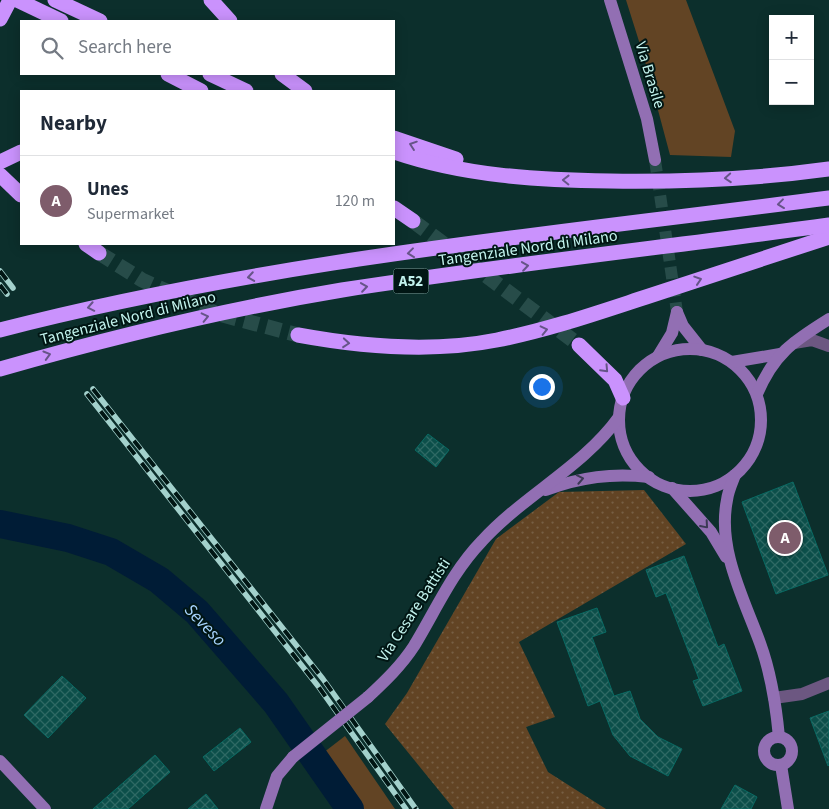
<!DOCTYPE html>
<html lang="en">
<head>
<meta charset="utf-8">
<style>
  :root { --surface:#fff; --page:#f2f2f3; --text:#1f2937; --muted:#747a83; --line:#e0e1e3; --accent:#7e5c6b }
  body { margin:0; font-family:"Source Sans 3",sans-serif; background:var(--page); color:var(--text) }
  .controls { position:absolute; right:15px; top:15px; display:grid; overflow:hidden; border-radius:0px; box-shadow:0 2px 12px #0003 }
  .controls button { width:45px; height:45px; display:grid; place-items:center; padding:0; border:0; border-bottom:1px solid var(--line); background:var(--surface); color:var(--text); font:25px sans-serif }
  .you { position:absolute; left:541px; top:386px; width:18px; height:18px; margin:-12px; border:4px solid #fff; border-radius:50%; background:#1a73e8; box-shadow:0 0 0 8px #1a73e833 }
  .badge { display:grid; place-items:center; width:32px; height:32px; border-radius:50%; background:var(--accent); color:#fff; font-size:16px; font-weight:700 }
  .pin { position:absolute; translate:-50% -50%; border:2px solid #fff; box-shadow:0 1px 5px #0006 }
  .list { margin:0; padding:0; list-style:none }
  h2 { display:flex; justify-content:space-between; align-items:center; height:65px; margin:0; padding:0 20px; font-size:21px }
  h2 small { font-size:16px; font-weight:400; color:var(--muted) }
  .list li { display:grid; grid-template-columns:32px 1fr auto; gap:15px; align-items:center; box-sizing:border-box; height:90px; padding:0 20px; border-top:1px solid var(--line) }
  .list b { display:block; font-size:19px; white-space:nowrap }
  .list p { margin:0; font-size:16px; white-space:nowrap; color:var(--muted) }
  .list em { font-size:16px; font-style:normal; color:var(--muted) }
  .icon { flex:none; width:28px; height:28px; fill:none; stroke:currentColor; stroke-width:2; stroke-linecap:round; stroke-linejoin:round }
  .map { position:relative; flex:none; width:829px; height:809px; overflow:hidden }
  .search { position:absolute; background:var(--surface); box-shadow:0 2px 12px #0003; left:20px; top:20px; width:375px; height:55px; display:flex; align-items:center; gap:12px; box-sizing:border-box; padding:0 18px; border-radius:0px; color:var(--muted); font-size:19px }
  .panel { position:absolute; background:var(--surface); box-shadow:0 2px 12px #0003; left:20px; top:90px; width:375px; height:155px; border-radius:0px }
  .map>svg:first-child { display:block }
  .green { fill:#624424 }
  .park { fill:url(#park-dots) }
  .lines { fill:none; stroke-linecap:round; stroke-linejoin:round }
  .river { stroke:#001c36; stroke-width:28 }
  .building { fill:url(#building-cross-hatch); stroke:#096a63 }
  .secondary-tunnel { stroke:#274c49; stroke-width:12; stroke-dasharray:12 6; stroke-linecap:butt }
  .highway-tunnel { stroke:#274c49; stroke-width:15; stroke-dasharray:15 8; stroke-linecap:butt }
  .street { stroke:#6c5781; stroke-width:12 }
  .secondary { stroke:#926fb3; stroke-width:12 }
  .highway { stroke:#ca92fd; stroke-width:15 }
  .rail-casing { stroke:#a3d1cc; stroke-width:5.5 }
  .rail { stroke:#011614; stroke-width:4; stroke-dasharray:11; stroke-linecap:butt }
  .secondary-bridge { stroke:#926fb3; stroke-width:12 }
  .oneway { stroke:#665488 }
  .oneway2 { stroke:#3b3a54 }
  .labels { text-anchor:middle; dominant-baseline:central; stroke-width:4; stroke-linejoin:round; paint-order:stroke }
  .shield { fill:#011614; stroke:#88b1ac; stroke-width:1 }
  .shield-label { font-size:15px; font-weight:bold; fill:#c2f3ed }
  .street-label { font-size:16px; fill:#c2f3ed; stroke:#011614 }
  .water-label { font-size:18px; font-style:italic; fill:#a6d3fd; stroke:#011614 }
</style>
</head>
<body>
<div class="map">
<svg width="829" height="809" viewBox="0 0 829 809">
  <defs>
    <pattern id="park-dots" width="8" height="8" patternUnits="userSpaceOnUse" patternTransform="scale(1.25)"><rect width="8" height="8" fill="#624424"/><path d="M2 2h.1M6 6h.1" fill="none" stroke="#775f44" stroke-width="1.8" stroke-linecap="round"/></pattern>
    <pattern id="building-cross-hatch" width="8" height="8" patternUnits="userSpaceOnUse" patternTransform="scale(1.25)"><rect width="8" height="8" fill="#0c4f4a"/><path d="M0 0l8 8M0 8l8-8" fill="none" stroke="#2e6964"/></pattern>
  </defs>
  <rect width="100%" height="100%" fill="#0c2f2c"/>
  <g class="green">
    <path d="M 626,0 L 686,0 L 735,131 L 731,157 L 670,155 L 643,54 Z"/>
    <path d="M 345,736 L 395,809 L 358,809 L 323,753 Z"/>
  </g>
  <path class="park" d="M 644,490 L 686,544 L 519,642 L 555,717 L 526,727 L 548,772 L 606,809 L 454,809 L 385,724 L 407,693 L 496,539 L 559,492 Z"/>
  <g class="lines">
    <path class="river" d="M 0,524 L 68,538 L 111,552 L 159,580 L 197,612 L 276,703 L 350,809"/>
  </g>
  <g class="building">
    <path d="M 428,434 L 449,450 L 436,467 L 415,450 Z"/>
    <path d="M 793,482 L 828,575 L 776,594 L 742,502 Z"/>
    <path d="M 684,556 L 718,647 L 724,644 L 742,691 L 703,706 L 693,681 L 699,679 L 666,593 L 656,597 L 646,570 Z"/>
    <path d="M 597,608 L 606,632 L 592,637 L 614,696 L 630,691 L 640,719 L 658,737 L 682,749 L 668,776 L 630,756 L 613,735 L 600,701 L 588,706 L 557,622 Z"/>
    <path d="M 62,676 L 86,698 L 48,738 L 24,715 Z"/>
    <path d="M 829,711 L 829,765 L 828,766 L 810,718 Z"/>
    <path d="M 240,728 L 251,742 L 214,771 L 203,757 Z"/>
    <path d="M 155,755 L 170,772 L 128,809 L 93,809 Z"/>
    <path d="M 735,785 L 757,797 L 751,809 L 721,809 Z"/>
    <path d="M 206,794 L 218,809 L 188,809 Z"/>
  </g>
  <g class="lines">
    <path class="secondary-tunnel" d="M 655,160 L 677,312"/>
    <g class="highway-tunnel">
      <path d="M 413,221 L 579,345"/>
      <path d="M 99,253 L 142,280 L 215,313 L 298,335"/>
    </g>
    <g class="street">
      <path d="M 794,343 L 812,340 L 829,346"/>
      <path d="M 774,698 L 802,694 L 829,683"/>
    </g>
    <g class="secondary">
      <path d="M 610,0 L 647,119 L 655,160"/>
      <path d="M 677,312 L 683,326 L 702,350"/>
      <circle cx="690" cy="420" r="71"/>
      <path d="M 658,356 L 672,333 L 677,312"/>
      <path d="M 732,362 L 780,354"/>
      <path d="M 757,394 C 774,354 792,342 829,319"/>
      <path d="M 735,475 C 732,483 728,491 727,500 C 717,549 744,599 760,643 C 771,673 776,705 779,737"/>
      <path d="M 672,488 L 711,532 L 726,557"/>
      <path d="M 546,490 C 581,477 612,473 649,477"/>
      <path d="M 368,697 C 385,681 401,666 414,646 C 436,610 452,572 482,541 C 524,495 583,467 619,417"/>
      <circle cx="778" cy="751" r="14"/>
      <path d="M 0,761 L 45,809"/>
      <path d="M 781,765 L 788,809"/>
      <path d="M 266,809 L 277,776 L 293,757"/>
    </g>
    <g class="highway">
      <path d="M 17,0 L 61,21"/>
      <path d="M 55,0 L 100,21"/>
      <path d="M 211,0 L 230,21"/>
      <path d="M 0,19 L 10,0"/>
      <path d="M 168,74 L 201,91"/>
      <path d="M 210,74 L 246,91"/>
      <path d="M 282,74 L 305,91"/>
      <path d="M 394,138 L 456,159"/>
      <path d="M 394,152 C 464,176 537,180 610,181 C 683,182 757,179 829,169"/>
      <path d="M 0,162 L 21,152"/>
      <path d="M 0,175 L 21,195"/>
      <path d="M 394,208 L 413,221"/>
      <path d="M 86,244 L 99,253"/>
      <path d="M 0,330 C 271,260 552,234 829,198"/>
      <path d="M 298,335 C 363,347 432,353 497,340 C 548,330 597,313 646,297 C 707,277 768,257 829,237"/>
      <path d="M 579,345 L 615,380 L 623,398"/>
      <path d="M 0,369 C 112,337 227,309 342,290 C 504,265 667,247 829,225"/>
    </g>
    <defs>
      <g id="rail">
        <path d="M 0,271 L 13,288"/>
        <path d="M 0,285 L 7,294"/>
        <path d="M 93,389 L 323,679 L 416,809"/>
        <path d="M 87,394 L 318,686 L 406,809"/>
      </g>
    </defs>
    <use href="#rail" class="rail-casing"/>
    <use href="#rail" class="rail"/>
    <path class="secondary-bridge" d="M 293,757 L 368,697"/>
  </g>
  <defs><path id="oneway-chevron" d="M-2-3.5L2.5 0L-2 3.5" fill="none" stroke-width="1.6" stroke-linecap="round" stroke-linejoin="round" transform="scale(1.25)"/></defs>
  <g class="oneway">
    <use href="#oneway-chevron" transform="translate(413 145) rotate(-161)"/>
    <use href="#oneway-chevron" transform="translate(728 178) rotate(176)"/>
    <use href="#oneway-chevron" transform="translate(566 180) rotate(-179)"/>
    <use href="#oneway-chevron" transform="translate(781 204) rotate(173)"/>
    <use href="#oneway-chevron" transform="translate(411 253) rotate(173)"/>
    <use href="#oneway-chevron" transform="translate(525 266) rotate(-8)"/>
    <use href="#oneway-chevron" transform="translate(251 277) rotate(171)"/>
    <use href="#oneway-chevron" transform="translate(698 280) rotate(-18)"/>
    <use href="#oneway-chevron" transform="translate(364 287) rotate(-8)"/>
    <use href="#oneway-chevron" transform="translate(91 307) rotate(169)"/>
    <use href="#oneway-chevron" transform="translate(205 317) rotate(-13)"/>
    <use href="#oneway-chevron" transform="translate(544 330) rotate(-13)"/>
    <use href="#oneway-chevron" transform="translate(346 343) rotate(5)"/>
    <use href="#oneway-chevron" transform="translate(47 355) rotate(-16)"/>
    <use href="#oneway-chevron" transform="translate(605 369) rotate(47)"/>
  </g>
  <g class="oneway2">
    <use href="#oneway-chevron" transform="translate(580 479) rotate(-11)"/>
    <use href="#oneway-chevron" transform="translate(705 525) rotate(49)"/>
  </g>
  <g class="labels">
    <rect class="shield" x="393.5" y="268.5" width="35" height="25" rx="4"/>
    <g class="shield-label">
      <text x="411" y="281">A52</text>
    </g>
    <g class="street-label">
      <text transform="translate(650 75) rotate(73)">Via Brasile</text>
      <text transform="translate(528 248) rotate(-8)">Tangenziale Nord di Milano</text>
      <text transform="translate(128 318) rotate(-14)">Tangenziale Nord di Milano</text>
      <text transform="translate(414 610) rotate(-57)">Via Cesare Battisti</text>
    </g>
    <g class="water-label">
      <text transform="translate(205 625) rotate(46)">Seveso</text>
    </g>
  </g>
</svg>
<div class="controls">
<button>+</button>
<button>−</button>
</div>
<div class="you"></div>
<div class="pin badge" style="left:785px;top:538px">A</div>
<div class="search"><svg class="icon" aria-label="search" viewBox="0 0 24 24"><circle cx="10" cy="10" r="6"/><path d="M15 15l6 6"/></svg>Search here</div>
<section class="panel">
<h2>Nearby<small></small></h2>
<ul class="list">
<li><span class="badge">A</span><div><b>Unes</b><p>Supermarket</p></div><em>120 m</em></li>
</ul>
</section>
</div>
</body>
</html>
